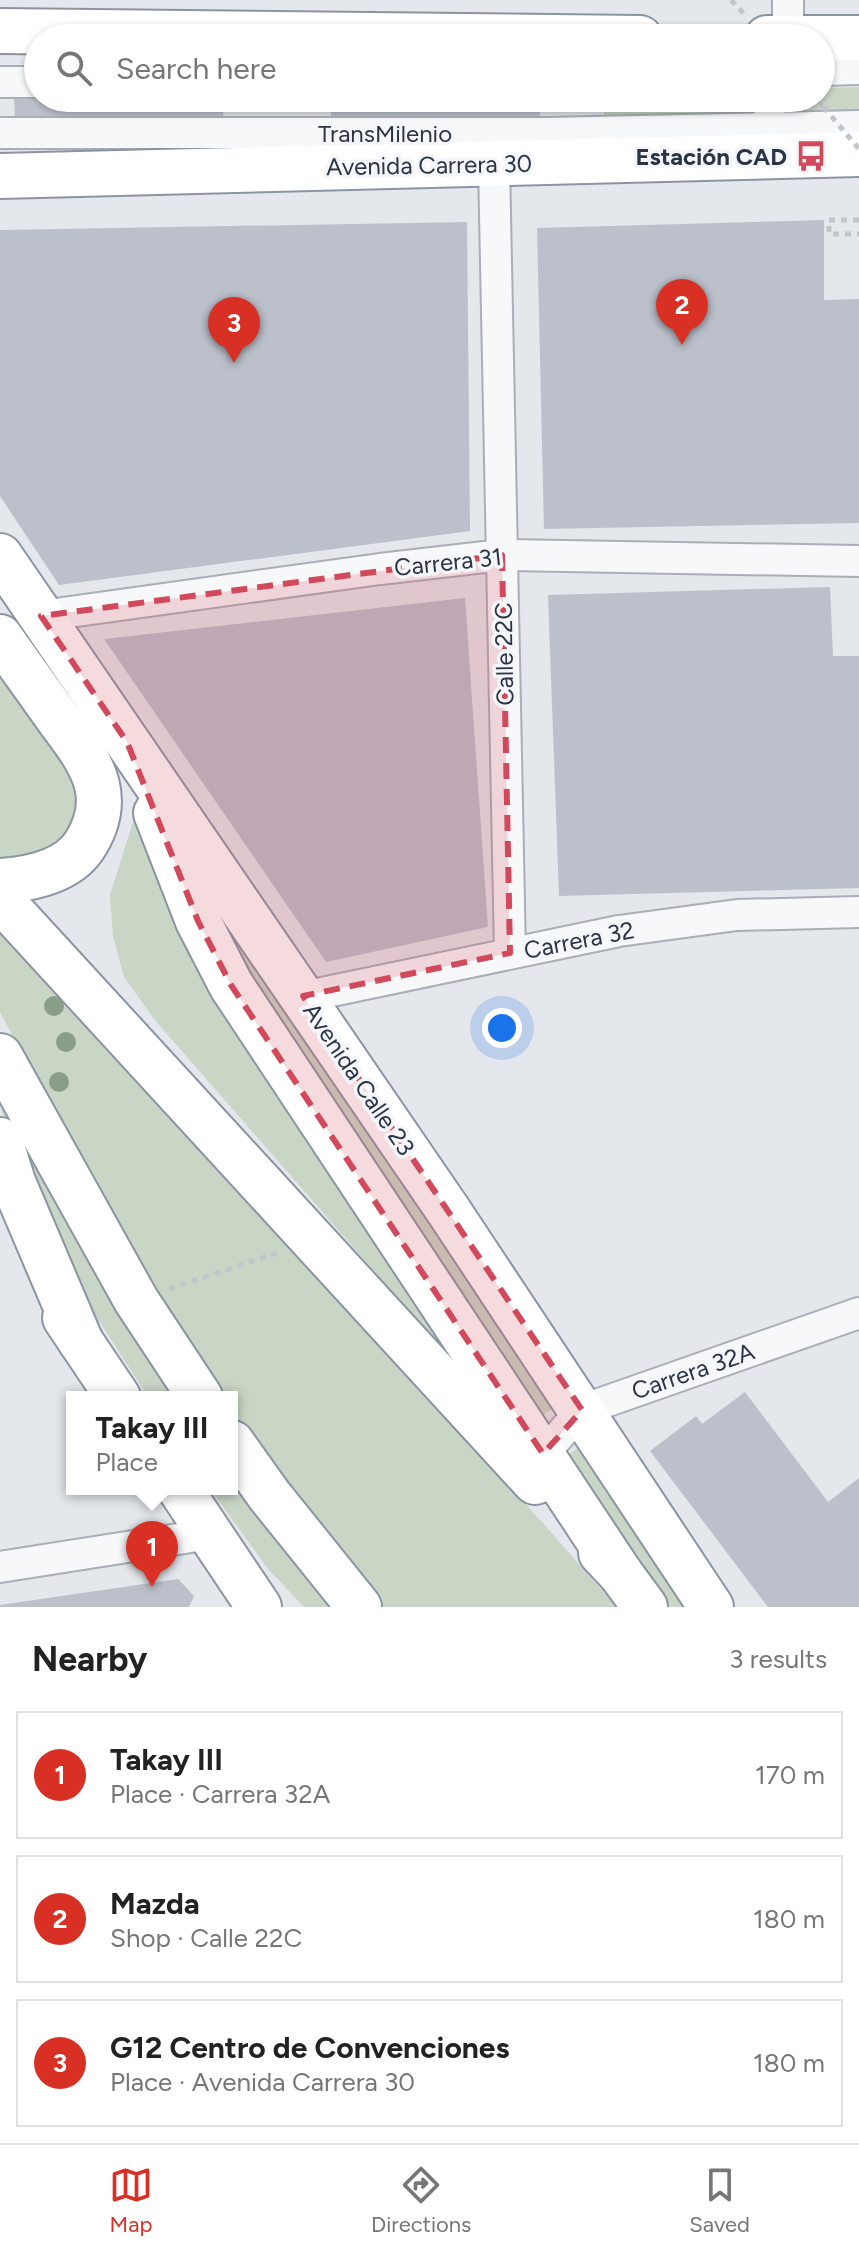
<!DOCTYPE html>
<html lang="en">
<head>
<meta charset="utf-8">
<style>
  :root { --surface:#fff; --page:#f6f6f6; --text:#222; --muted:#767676; --line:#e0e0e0; --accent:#d93025 }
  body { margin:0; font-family:Figtree,sans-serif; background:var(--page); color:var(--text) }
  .you { position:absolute; left:502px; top:1028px; width:28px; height:28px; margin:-20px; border:6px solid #fff; border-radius:50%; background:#1a73e8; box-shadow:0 0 0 12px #1a73e833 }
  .badge { display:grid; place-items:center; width:52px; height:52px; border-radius:50%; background:var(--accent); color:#fff; font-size:26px; font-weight:700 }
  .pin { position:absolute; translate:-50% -66px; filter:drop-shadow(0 2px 4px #0008) }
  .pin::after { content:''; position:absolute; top:42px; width:28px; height:24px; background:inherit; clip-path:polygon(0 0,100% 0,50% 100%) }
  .popup { position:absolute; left:66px; top:1391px; width:172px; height:104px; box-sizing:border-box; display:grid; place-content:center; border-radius:0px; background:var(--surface); filter:drop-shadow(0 2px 6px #0005); font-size:26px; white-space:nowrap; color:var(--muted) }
  .popup b { font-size:30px; color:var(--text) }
  .popup::after { content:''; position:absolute; left:50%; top:100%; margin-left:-16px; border:16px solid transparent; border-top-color:var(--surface) }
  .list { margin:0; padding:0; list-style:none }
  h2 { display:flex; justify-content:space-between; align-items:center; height:104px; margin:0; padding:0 32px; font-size:34px }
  h2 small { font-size:26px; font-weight:400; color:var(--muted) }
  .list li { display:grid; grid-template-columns:52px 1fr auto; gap:24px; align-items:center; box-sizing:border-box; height:128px; margin:0 16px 16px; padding:0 16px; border:2px solid var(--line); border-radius:0px }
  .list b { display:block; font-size:30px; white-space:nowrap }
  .list p { margin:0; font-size:26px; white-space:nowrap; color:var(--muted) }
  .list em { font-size:26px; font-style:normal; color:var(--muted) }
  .icon { flex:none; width:44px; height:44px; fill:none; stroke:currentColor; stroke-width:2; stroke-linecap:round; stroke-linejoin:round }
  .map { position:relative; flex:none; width:859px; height:1607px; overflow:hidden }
  .search { position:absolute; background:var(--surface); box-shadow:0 2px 6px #0004; left:24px; right:24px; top:24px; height:88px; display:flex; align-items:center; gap:20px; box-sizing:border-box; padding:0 28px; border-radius:44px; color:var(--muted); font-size:30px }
  .sheet { height:536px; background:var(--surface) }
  nav { display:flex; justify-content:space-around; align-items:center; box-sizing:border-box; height:112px; border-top:2px solid var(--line); background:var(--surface); font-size:22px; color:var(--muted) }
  nav a { display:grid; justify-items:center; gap:4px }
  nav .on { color:var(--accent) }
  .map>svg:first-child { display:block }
  .green { fill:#c9d6c5 }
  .building { fill:#bbc0ca }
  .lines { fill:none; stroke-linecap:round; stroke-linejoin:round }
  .minor-casing { stroke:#a9aeb7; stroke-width:34 }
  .highway-casing { stroke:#8b94a3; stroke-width:48 }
  .path { stroke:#c2c5cb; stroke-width:5; stroke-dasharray:6 6; stroke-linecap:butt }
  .minor { stroke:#f7f8fa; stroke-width:30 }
  .highway { stroke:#fff; stroke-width:44 }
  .path-bridge { stroke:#c2c5cb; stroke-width:5; stroke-dasharray:6 6; stroke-linecap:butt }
  .tree { fill:#899d89 }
  .marked { fill:#d1495b; fill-opacity:0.2; stroke:#d1495b; stroke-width:6; stroke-dasharray:16 10; stroke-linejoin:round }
  .labels { text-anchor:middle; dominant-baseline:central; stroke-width:7; stroke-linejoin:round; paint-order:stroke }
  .street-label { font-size:24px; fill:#2b3445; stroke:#f4f6f9 }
  .poi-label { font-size:24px; font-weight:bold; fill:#2b3445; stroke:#f4f6f9; text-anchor:end }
</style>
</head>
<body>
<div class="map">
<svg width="859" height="1607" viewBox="0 0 859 1607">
  <rect width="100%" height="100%" fill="#e4e7ec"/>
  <g class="green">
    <path d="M 859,87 L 859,117 L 745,120 L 604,115 L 604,98 L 821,98 L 821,88 Z"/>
    <path d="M 0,663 L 75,768 L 83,811 L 58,850 L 0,867 Z"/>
    <path d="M 138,806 L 503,1419 L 154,1019 L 124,977 L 113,936 L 110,895 Z"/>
    <path d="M 190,855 L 559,1404 L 540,1417 L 273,1025 Z"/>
    <path d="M 0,923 L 347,1302 L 617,1607 L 376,1607 L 331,1552 L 232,1413 L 232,1397 L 220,1397 L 202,1370 L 51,1108 L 0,1012 Z"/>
    <path d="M 10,1104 L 180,1397 L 148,1397 L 67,1271 L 32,1200 L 1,1109 Z"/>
    <path d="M 584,1444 L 689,1607 L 666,1607 L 566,1456 Z"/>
    <path d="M 232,1471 L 338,1607 L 304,1607 L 269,1570 L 210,1489 L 232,1489 Z"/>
  </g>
  <g class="building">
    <path d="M 14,96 L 224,98 L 223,119 L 15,119 Z"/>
    <path d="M 330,98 L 539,98 L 540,116 L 331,117 Z"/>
    <path d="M 824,220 L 824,300 L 859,299 L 859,523 L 544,529 L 537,228 Z"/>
    <path d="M 467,222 L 470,531 L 59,585 L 0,496 L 0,230 Z"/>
    <path d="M 830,587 L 833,656 L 859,656 L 859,888 L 559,896 L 548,595 Z"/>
    <path d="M 465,598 L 488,927 L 326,962 L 104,639 Z"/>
    <path d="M 745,1392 L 828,1502 L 859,1478 L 859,1607 L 768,1607 L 650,1451 L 696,1416 L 702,1424 Z"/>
    <path d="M 178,1579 L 194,1596 L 189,1607 L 0,1607 L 0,1605 Z"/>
  </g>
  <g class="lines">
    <defs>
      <g id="minor">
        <path d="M 788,0 L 788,38"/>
        <path d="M 821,70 L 859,69"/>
        <path d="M 0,82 L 38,82"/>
        <path d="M 769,98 L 770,128"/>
        <path d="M 0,133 L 547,133 L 859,126"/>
        <path d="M 494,164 L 510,953"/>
        <path d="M 41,616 L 380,569 L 502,555 L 859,561"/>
        <path d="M 303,997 L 619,931 L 737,915 L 859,912"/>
        <path d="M 543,1454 L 582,1410 L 859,1313"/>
        <path d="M 0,1567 L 210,1534"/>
      </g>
      <g id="highway">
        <path d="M 0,31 L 640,38"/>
        <path d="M 767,38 L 859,38"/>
        <path d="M 0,176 L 859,154"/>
        <path d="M 0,556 L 448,1210 L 711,1607"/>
        <path d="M 0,637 C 19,664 38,690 57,717 C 72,738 91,760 97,785 C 102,806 97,825 86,843 C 69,872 30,879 0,881"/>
        <path d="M 156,813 L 198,921 L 231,985 L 620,1573"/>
        <path d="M 0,899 L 535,1482"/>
        <path d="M 0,1056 L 136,1300 L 200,1397"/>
        <path d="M 0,1140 L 13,1182 L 81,1342"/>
        <path d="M 65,1318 L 118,1397"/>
        <path d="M 232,1443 L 269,1495 L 359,1607"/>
        <path d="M 180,1489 L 259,1607"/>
        <path d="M 601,1553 L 620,1573 L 645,1607"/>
      </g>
    </defs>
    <use href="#minor" class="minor-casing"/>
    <use href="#highway" class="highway-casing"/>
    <g class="path">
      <path d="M 731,0 L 744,14"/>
      <path d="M 859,220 L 829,220 L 829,234 L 859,234"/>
      <path d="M 169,1289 L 280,1252"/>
    </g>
    <use href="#minor" class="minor"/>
    <use href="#highway" class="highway"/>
    <g class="path-bridge">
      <path d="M 816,98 L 859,149"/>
      <path d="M 604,104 L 823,105"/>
    </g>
  </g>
  <g class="tree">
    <circle cx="54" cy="1006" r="10"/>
    <circle cx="66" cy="1042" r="10"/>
    <circle cx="59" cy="1082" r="10"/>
  </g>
  <path class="marked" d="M 502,555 L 510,953 L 303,996 L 582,1410 L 543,1454 L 231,985 L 198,921 L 127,742 L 41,616 Z"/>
  <defs>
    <symbol id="bus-bare" viewBox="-9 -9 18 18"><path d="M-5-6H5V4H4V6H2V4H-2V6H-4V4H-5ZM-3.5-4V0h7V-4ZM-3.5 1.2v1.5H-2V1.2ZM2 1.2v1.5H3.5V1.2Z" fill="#d1495b" stroke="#f4f6f9" stroke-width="2.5" paint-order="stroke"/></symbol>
  </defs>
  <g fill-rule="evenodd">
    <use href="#bus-bare" x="789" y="134" width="44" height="44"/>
  </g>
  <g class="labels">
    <g class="street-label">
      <text x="385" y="133">TransMilenio</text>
      <text transform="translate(429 165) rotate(-1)">Avenida Carrera 30</text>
      <text transform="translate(448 562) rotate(-6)">Carrera 31</text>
      <text transform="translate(504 654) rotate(-91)">Calle 22C</text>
      <text transform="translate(579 940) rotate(-11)">Carrera 32</text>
      <text transform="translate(359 1079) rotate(56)">Avenida Calle 23</text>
      <text transform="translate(693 1371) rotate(-19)">Carrera 32A</text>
    </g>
    <g class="poi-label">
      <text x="787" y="156">Estación CAD</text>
    </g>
  </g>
</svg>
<div class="you"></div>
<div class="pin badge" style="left:152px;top:1587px">1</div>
<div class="popup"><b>Takay III</b>Place</div>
<div class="pin badge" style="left:682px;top:345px">2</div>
<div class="pin badge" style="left:234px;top:363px">3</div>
<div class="search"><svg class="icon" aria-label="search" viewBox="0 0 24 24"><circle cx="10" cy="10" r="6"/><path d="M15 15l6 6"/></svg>Search here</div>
</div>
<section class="sheet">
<h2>Nearby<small>3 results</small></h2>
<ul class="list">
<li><span class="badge">1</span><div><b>Takay III</b><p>Place · Carrera 32A</p></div><em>170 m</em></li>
<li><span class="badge">2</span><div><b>Mazda</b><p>Shop · Calle 22C</p></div><em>180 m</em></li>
<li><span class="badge">3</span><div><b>G12 Centro de Convenciones</b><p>Place · Avenida Carrera 30</p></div><em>180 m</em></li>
</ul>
</section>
<nav>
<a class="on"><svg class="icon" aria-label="map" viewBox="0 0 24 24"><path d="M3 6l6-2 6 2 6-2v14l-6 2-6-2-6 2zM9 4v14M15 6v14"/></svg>Map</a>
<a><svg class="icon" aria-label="directions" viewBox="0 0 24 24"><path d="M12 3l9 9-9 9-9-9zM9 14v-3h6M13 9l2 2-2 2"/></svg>Directions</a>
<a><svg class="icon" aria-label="saved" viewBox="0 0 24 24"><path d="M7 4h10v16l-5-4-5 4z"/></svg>Saved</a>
</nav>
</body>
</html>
